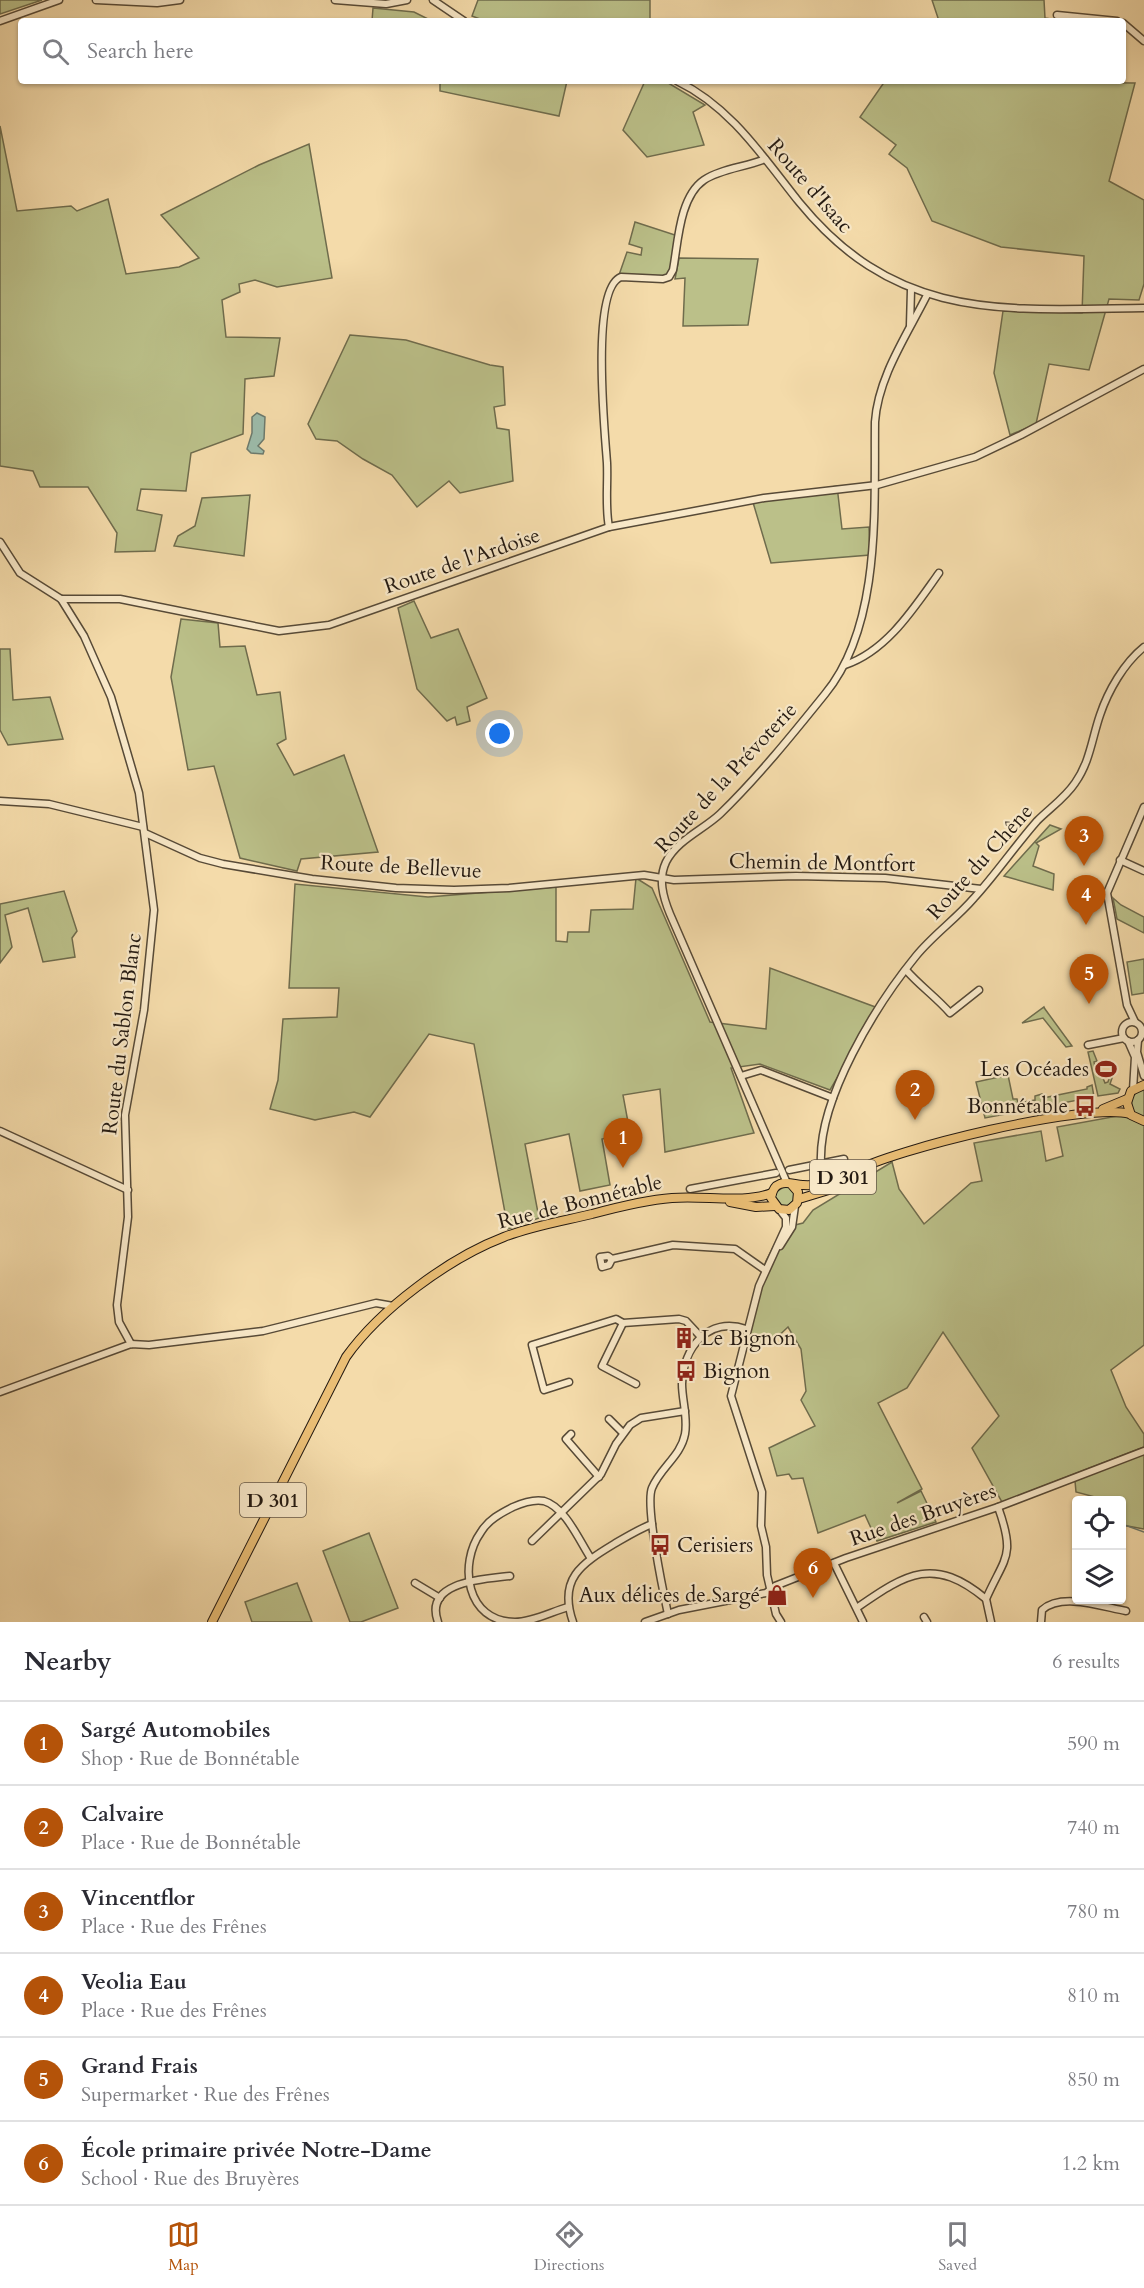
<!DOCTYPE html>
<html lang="en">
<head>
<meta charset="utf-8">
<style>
  :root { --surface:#fff; --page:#f7f7f7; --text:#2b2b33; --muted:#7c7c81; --line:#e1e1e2; --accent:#b45309 }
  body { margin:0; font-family:Cardo,serif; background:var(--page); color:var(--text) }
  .controls { position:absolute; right:18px; bottom:18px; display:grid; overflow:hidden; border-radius:6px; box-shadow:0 2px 4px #0004 }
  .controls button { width:54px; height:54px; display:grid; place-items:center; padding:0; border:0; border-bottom:2px solid var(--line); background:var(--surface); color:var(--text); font:30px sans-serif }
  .you { position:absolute; left:500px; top:734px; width:21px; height:21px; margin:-15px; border:4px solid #fff; border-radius:50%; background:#1a73e8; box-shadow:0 0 0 9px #1a73e833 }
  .badge { display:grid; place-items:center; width:39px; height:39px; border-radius:50%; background:var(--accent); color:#fff; font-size:20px; font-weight:700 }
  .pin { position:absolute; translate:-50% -50px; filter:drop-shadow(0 2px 3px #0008) }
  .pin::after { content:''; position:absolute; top:32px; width:21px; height:18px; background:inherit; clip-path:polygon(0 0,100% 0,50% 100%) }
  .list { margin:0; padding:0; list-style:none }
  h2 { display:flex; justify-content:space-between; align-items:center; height:78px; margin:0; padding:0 24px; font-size:26px }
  h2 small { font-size:20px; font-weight:400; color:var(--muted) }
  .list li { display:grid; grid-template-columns:39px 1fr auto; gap:18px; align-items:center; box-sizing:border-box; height:84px; padding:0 24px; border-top:2px solid var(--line) }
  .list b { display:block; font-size:22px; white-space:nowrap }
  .list p { margin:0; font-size:20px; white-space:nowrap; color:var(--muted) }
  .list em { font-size:20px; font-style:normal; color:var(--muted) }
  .icon { flex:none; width:33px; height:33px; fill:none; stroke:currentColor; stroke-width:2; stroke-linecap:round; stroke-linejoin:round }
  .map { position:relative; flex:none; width:1144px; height:1622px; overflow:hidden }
  .search { position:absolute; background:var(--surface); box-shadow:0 2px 4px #0004; left:18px; right:18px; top:18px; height:66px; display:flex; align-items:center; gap:15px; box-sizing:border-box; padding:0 21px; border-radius:6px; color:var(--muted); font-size:22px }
  .sheet { height:582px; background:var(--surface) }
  nav { display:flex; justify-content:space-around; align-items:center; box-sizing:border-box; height:84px; border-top:2px solid var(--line); background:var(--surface); font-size:16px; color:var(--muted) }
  nav a { display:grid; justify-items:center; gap:3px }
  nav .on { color:var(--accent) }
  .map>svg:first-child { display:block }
  .green { fill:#bbc089; stroke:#6f6c4d; stroke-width:1.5 }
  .water { fill:#9cbbaa; stroke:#6c7a6d; stroke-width:1.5 }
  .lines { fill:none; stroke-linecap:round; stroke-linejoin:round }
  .stream { stroke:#6c7a6d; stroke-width:1.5 }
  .minor-casing { stroke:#574a37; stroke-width:9 }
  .major-casing { stroke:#231911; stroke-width:10 }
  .minor { stroke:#f8e8c8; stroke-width:6 }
  .major { stroke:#eabe75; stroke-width:8 }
  .labels { text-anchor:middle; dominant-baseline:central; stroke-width:4.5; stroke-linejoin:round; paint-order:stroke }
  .shield { fill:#f8e8c8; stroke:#635748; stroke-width:1.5 }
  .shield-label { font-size:20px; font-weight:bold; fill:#231911 }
  .street-label { font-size:21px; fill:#231911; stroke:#f8e8c8 }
  .poi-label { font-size:21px; fill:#231911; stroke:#f8e8c8; text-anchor:end }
</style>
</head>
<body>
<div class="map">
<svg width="1144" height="1622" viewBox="0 0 1144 1622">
  <rect width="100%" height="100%" fill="#f4dbaa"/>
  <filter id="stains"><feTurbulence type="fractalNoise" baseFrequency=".00333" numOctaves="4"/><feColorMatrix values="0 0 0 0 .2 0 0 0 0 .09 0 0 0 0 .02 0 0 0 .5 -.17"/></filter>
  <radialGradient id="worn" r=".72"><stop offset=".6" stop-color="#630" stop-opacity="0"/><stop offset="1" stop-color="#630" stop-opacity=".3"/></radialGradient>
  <g class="green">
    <path d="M 0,0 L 42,0 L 0,14 Z"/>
    <path d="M 478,0 L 650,0 L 650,21 L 485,21 L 472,16 Z"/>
    <path d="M 932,0 L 1044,0 L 1045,18 L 1063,21 L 939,21 Z"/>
    <path d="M 373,8 L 414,12 L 432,21 L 372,21 Z"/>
    <path d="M 440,81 L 567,81 L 559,116 L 440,91 Z"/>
    <path d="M 645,81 L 665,81 L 705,105 L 693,112 L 704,145 L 647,157 L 623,130 Z"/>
    <path d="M 885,81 L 1135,83 L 1109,181 L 1144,200 L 1144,284 L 1139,300 L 1109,299 L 1089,370 L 1049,364 L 1036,424 L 1010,435 L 994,373 L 1003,311 L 1082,313 L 1084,256 L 1001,247 L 932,221 L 907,168 L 889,154 L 896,145 L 860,117 Z"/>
    <path d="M 0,126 L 17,211 L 71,206 L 77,211 L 108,199 L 126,274 L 179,267 L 199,258 L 161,215 L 259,165 L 309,144 L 332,278 L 277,287 L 255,280 L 239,284 L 240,292 L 222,300 L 226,337 L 280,338 L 274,376 L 245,379 L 243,434 L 191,453 L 186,491 L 141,489 L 137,510 L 162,515 L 155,551 L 115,552 L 117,533 L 88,487 L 40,487 L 33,471 L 0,466 Z"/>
    <path d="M 635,222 L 678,236 L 670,274 L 665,277 L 619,275 L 627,252 L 641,255 L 642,248 L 629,244 Z"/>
    <path d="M 679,258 L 758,259 L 748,325 L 683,326 L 685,278 L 675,279 Z"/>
    <path d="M 350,335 L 406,340 L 490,365 L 503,367 L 505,405 L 494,407 L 497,428 L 509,430 L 513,481 L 460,493 L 449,481 L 417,507 L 392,475 L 363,459 L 337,441 L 316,439 L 308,424 Z"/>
    <path d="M 837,486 L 842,529 L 869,527 L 870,555 L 771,563 L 752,499 Z"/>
    <path d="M 250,495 L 244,556 L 174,546 L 178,536 L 195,526 L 202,498 Z"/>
    <path d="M 414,601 L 431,638 L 458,629 L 487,698 L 467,707 L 470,721 L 457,725 L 455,717 L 447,721 L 417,689 L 398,608 Z"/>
    <path d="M 181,619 L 218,623 L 220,647 L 245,646 L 257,695 L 280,692 L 286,739 L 277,744 L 294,775 L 344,755 L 378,852 L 301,859 L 297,871 L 240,858 L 214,766 L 188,770 L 171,677 Z"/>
    <path d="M 0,649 L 10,649 L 13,700 L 50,697 L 63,739 L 8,745 L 0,730 Z"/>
    <path d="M 1050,825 L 1061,829 L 1036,843 L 1039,846 L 1033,866 L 1054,874 L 1053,890 L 1004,876 Z"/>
    <path d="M 636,878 L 652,888 L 710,1022 L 766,1029 L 770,968 L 878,1008 L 830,1090 L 760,1064 L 731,1068 L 754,1133 L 665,1152 L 660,1089 L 623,1095 L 630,1133 L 602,1139 L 610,1185 L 580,1191 L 569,1134 L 525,1144 L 539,1218 L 508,1229 L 474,1044 L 429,1034 L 370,1117 L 354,1112 L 315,1120 L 270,1109 L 278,1080 L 283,1019 L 337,1017 L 339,988 L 289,988 L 295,884 L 428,897 L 556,887 L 556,941 L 567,942 L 568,932 L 589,932 L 591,910 L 633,909 Z"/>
    <path d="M 64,891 L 77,931 L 72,938 L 75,957 L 43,962 L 28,908 L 5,915 L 12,947 L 0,963 L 0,904 Z"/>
    <path d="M 1113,898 L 1121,905 L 1144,917 L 1144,933 L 1117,919 Z"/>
    <path d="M 1144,959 L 1144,993 L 1132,995 L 1127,962 Z"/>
    <path d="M 1044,1007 L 1045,1009 L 1072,1046 L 1066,1047 L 1043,1018 L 1022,1023 Z"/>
    <path d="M 1093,1051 L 1097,1061 L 1094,1062 L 1096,1073 L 1101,1073 L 1105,1083 L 1108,1082 L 1113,1065 L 1116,1066 L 1110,1084 L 1120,1089 L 1118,1093 L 1098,1096 L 1088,1052 Z"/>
    <path d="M 1008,1075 L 1013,1099 L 1017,1099 L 1018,1103 L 1035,1100 L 1035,1096 L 1042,1094 L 1043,1098 L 1087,1089 L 1087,1087 L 1092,1085 L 1094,1097 L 985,1118 L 976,1082 Z"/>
    <path d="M 1144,1088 L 1144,1117 L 1133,1113 C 1130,1098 1130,1096 1144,1088 Z"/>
    <path d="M 1123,1115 L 1144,1125 L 1144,1345 L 1111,1370 L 1126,1407 L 1144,1434 L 1144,1447 L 1002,1502 L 972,1448 L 999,1416 L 943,1332 L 907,1388 L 878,1403 L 922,1489 L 897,1503 L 921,1491 L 936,1522 L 877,1541 L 865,1515 L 818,1533 L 803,1478 L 792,1479 L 789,1474 L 777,1476 L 769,1448 L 815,1426 L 801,1400 L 806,1391 L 801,1349 L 788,1327 C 771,1344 763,1348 741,1340 L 766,1261 L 783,1228 L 803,1223 L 813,1210 L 892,1162 L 899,1189 L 924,1224 L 971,1183 L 982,1181 L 974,1143 L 1041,1131 L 1046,1161 L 1063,1156 L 1057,1127 Z"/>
    <path d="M 787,1185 L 793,1188 L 796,1198 L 786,1208 L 776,1204 L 774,1193 Z"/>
    <path d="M 1144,1453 L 1144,1529 L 1122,1525 L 1122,1500 L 1106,1500 L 1076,1492 L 1075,1481 Z"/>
    <path d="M 369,1533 L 398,1608 L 361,1622 L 350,1622 L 323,1551 Z"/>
    <path d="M 297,1583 L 312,1622 L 252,1622 L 245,1602 Z"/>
  </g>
  <path class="water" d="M 257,413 L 265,417 L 264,439 L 258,446 L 264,451 L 263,454 L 251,453 L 247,449 L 252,433 L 252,417 Z"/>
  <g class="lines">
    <path class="stream" d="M 1122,1524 L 1144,1532"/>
    <defs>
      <g id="minor">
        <path d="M 96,0 L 157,3 L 180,0"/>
        <path d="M 335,0 L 386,4 L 407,0"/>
        <path d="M 433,0 L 464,21"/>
        <path d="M 1057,15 L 1117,21"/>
        <path d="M 0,21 L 59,0"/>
        <path d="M 1123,23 L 1144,41"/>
        <path d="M 677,81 C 731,107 763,157 799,202 C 897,322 1003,310 1144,308"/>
        <path d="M 910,325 L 911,290"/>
        <path d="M 609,527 C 605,507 608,484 607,463 C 605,433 590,289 621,277 L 663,279 L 669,277 L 673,270 C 678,244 679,197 704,180 C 720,169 746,167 765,159"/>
        <path d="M 0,542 L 20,573 L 61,599 L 84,636 L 111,697 L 139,793 L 154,910 L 144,1010 L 125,1115 L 128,1217 L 117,1305 L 119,1322 L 131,1344"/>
        <path d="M 61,599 L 120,599 L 279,631 L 329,625 L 609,527 L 764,498 L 877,485 L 975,457 L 1021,435 L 1144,369"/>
        <path d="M 845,665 C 887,651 914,608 939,573"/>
        <path d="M 0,801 L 49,804 L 143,827"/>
        <path d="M 145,833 L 200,858 L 223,864 L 312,879 L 396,888 L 454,890 L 509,888 L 644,875 L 674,880 L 796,876 L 885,878 L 981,889"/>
        <path d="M 1120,860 L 1144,871"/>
        <path d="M 906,970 C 920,986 936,997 950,1013 L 979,990"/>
        <path d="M 1135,1022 L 1127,1005 L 1107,893 L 1144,807"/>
        <circle cx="1132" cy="1032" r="10"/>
        <path d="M 1138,1040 L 1137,1052 L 1144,1076"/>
        <path d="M 1128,1041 L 1135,1057 L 1133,1090"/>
        <path d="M 1088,1045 L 1124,1038"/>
        <path d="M 741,1076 L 761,1070 L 833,1098"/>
        <path d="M 0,1131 L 128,1190"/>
        <path d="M 821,1163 C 818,1099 876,1005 916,956 C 933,935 956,919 974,898 C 996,874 1015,846 1037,821 C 1050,808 1065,798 1075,783 C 1090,762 1092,738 1100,715 C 1108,691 1124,663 1144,647"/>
        <path d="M 789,1170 L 844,1159"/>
        <path d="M 787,1183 L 670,914 C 663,897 658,879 666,862 C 677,840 703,830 720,814 C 758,777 792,735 825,694 C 882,625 874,507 875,422 C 878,377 907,335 927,295"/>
        <path d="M 690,1189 L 776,1173"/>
        <path d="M 779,1209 L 786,1218 L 786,1227 L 759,1286 L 731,1396 L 762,1492 L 761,1526 L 766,1547 L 767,1575 L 776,1614 L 781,1622"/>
        <path d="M 780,1246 L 792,1227 L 795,1206"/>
        <path d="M 612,1259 L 609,1265 L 602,1267 L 600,1257 L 608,1256 L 612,1259 L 673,1245 L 735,1249 L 765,1270"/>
        <path d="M 623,1323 L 602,1366 L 636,1384"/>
        <path d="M 569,1382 L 544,1390 L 532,1345 L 616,1319 L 623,1323 L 679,1319 L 686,1321 L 700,1336"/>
        <path d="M 0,1392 L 131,1344 L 149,1345 L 263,1331 L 376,1303 L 393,1306"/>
        <path d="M 609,1419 L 623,1433"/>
        <path d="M 571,1434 L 566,1439 L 599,1477"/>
        <path d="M 532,1541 L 601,1474 L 616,1444 L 630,1425 L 641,1418 L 685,1411"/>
        <path d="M 834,1563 L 863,1622"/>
        <path d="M 415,1583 L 440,1598"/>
        <path d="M 568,1607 C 551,1612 532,1622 515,1622 C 466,1622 458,1564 481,1532 C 488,1520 501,1513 513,1507 C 522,1503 534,1499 544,1501 C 565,1507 579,1540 590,1557"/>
        <path d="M 858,1607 C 907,1573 934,1556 986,1599"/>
        <path d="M 668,1614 C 663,1591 645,1505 652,1488 C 660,1468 681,1456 685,1434 C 688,1417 682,1400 682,1384 C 683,1348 708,1316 746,1329"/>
        <path d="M 924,1617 L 927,1622"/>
        <path d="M 438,1622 C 423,1581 485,1579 510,1576"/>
        <path d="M 573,1622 C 558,1579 581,1564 614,1544 C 626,1537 639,1529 652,1524"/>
        <path d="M 645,1622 L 679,1610 L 766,1593 L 775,1586 L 846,1558 L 998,1507 L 1144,1451"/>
        <path d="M 991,1622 L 986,1599 C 1005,1556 1016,1557 998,1507"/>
        <path d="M 1041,1622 L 1042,1610 C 1062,1592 1103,1607 1126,1611"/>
      </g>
      <g id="major">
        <path d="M 1144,1085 L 1131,1091 L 1127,1103 L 1131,1115 L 1144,1121"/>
        <path d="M 1103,1109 L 1127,1099"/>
        <path d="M 791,1184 L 798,1192 L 797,1203 L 789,1210 L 779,1209 L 771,1198 C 772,1191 774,1186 780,1184 C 787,1181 796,1185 803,1185 C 821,1186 836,1182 851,1173 C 892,1149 1087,1102 1130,1114"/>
        <path d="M 799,1199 L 832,1189 L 847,1180"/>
        <path d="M 730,1202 L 756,1207 L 775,1206"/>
        <path d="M 212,1622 L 346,1357 C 380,1309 449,1258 504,1237 C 532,1226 563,1221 592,1214 C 618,1207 645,1200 672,1198 C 704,1195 743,1204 772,1193"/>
      </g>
    </defs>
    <use href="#minor" class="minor-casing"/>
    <use href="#major" class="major-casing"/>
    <use href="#minor" class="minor"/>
    <use href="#major" class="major"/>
  </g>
  <defs>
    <symbol id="stadium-bare" viewBox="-9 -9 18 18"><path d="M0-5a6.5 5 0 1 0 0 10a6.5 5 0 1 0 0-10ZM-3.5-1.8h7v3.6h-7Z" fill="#8f2418" stroke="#f8e8c8" stroke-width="2.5" paint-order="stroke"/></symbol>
    <symbol id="bus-bare" viewBox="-9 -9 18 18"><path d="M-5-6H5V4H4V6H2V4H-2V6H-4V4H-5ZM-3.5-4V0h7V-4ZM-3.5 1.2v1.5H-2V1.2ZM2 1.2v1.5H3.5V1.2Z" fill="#8f2418" stroke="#f8e8c8" stroke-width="2.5" paint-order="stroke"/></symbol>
    <symbol id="building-bare" viewBox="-9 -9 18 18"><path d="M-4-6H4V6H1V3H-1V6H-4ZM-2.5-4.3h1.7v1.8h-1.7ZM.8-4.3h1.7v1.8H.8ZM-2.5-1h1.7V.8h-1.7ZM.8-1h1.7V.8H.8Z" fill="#8f2418" stroke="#f8e8c8" stroke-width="2.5" paint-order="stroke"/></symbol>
    <symbol id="shop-bare" viewBox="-9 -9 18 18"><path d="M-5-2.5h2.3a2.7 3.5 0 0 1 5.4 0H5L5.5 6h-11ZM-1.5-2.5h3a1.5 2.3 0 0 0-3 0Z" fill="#8f2418" stroke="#f8e8c8" stroke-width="2.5" paint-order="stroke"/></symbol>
  </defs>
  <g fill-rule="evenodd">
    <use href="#stadium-bare" x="1091" y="1054" width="30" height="30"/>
    <use href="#bus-bare" x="1070" y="1091" width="30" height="30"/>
    <use href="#building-bare" x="669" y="1323" width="30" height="30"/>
    <use href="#bus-bare" x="671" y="1356" width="30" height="30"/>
    <use href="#bus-bare" x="645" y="1530" width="30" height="30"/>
    <use href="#shop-bare" x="762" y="1580" width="30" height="30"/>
  </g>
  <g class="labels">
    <g class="shield">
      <rect x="810" y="1160" width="66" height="34" rx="4.5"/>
      <rect x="240" y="1483" width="66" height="34" rx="4.5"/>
    </g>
    <g class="shield-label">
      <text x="843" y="1177">D 301</text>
      <text x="273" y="1500">D 301</text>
    </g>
    <g class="street-label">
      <text transform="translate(810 186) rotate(49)">Route d'Isaac</text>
      <text transform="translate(462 561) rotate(-19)">Route de l'Ardoise</text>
      <text transform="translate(726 778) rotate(-47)">Route de la Prévoterie</text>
      <text transform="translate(980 862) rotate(-48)">Route du Chêne</text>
      <text transform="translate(822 863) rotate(1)">Chemin de Montfort</text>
      <text transform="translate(401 867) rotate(3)">Route de Bellevue</text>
      <text transform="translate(122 1034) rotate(-83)">Route du Sablon Blanc</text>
      <text transform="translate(580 1202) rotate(-14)">Rue de Bonnétable</text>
      <text transform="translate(923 1515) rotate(-19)">Rue des Bruyères</text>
    </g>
    <g class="poi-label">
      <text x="1089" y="1069">Les Océades</text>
      <text x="1068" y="1106">Bonnétable</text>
      <text x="701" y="1338" text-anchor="start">Le Bignon</text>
      <text x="703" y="1371" text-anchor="start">Bignon</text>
      <text x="677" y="1545" text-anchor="start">Cerisiers</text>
      <text x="760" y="1595">Aux délices de Sargé</text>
    </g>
  </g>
  <rect width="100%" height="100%" filter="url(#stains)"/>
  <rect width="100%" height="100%" fill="url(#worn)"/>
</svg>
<div class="controls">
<button><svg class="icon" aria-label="locate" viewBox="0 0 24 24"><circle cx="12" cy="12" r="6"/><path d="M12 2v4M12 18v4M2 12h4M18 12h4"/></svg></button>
<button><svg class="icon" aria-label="layers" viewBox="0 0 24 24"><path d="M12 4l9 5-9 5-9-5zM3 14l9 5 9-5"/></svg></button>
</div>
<div class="you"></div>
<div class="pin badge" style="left:623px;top:1168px">1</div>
<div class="pin badge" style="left:915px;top:1120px">2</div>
<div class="pin badge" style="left:1084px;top:866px">3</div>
<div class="pin badge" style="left:1086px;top:925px">4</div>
<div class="pin badge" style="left:1089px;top:1004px">5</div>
<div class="pin badge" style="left:813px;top:1598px">6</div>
<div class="search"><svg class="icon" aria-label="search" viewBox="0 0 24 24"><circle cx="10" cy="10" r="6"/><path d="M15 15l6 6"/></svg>Search here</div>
</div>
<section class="sheet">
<h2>Nearby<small>6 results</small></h2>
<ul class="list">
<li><span class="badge">1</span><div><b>Sargé Automobiles</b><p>Shop · Rue de Bonnétable</p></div><em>590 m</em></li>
<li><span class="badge">2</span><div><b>Calvaire</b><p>Place · Rue de Bonnétable</p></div><em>740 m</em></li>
<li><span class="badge">3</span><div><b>Vincentflor</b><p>Place · Rue des Frênes</p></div><em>780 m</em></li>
<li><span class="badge">4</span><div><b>Veolia Eau</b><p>Place · Rue des Frênes</p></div><em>810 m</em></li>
<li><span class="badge">5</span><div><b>Grand Frais</b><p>Supermarket · Rue des Frênes</p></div><em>850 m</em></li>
<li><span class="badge">6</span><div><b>École primaire privée Notre-Dame</b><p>School · Rue des Bruyères</p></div><em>1.2 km</em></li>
</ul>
</section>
<nav>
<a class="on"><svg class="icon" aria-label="map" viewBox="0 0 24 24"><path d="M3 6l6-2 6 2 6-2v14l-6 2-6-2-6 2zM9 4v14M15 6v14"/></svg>Map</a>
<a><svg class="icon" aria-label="directions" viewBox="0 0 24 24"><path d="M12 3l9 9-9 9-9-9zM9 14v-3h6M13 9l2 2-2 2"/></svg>Directions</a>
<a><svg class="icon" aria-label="saved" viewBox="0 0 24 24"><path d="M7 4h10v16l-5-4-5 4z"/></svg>Saved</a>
</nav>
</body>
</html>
